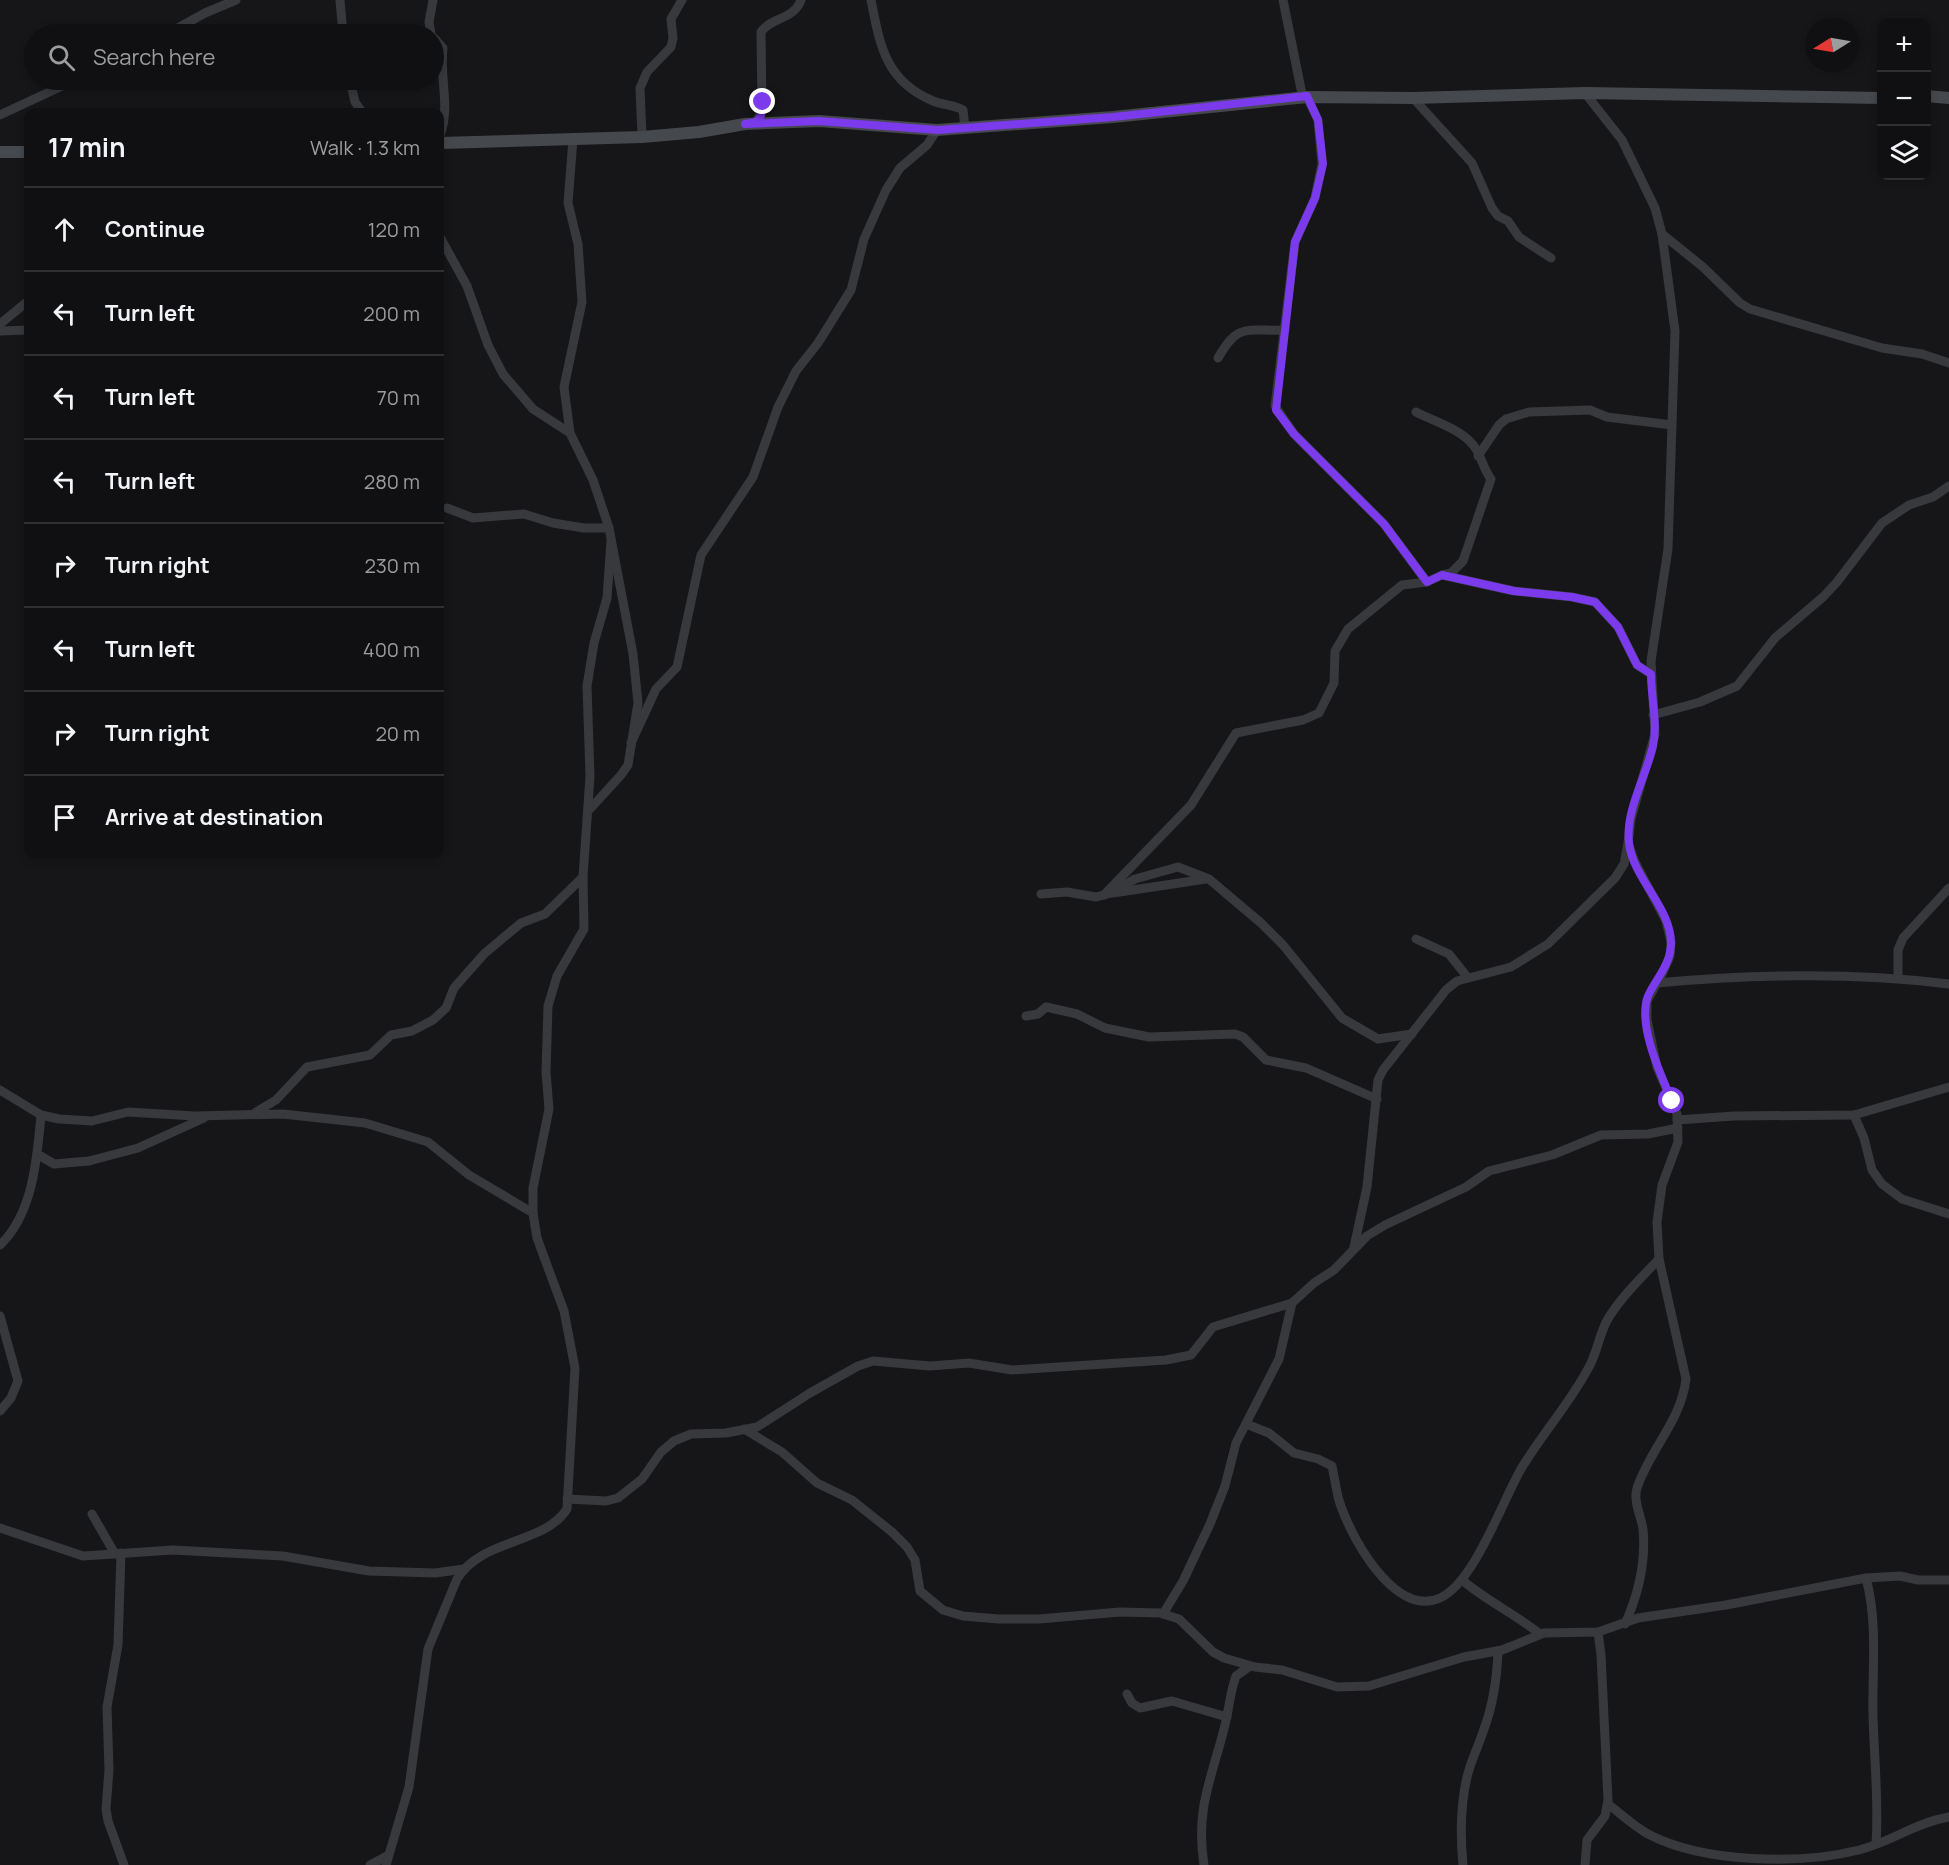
<!DOCTYPE html>
<html lang="en">
<head>
<meta charset="utf-8">
<style>
  :root { --surface:#101012; --page:#19191b; --text:#f1f3f6; --muted:#9c9d9f; --line:#303032 }
  body { margin:0; font-family:Manrope,sans-serif; background:var(--page); color:var(--text) }
  .controls { position:absolute; right:18px; top:18px; display:grid; overflow:hidden; border-radius:12px; box-shadow:0 3px 9px #0003 }
  .controls button { width:54px; height:54px; display:grid; place-items:center; padding:0; border:0; border-bottom:2px solid var(--line); background:var(--surface); color:var(--text); font:30px sans-serif }
  .compass { position:absolute; left:1805px; top:18px; width:54px; height:54px; border-radius:50%; background:var(--surface); box-shadow:0 3px 9px #0003; rotate:259deg }
  .stop { position:absolute; width:18px; height:18px; margin:-14px; border:4px solid #7c3aed; border-radius:50%; background:#fff }
  .stop.end { background:#7c3aed; border-color:#fff; box-shadow:0 2px 6px #0008 }
  .list { margin:0; padding:0; list-style:none }
  h2 { display:flex; justify-content:space-between; align-items:center; height:78px; margin:0; padding:0 24px; font-size:26px }
  h2 small { font-size:20px; font-weight:400; color:var(--muted) }
  .list li { display:grid; grid-template-columns:39px 1fr auto; gap:18px; align-items:center; box-sizing:border-box; height:84px; padding:0 24px; border-top:2px solid var(--line) }
  .list b { display:block; font-size:22px; white-space:nowrap }
  .list em { font-size:20px; font-style:normal; color:var(--muted) }
  .icon { flex:none; width:33px; height:33px; fill:none; stroke:currentColor; stroke-width:2; stroke-linecap:round; stroke-linejoin:round }
  .map { position:relative; flex:none; width:1949px; height:1865px; overflow:hidden }
  .search { position:absolute; background:var(--surface); box-shadow:0 3px 9px #0003; left:24px; top:24px; width:420px; height:66px; display:flex; align-items:center; gap:15px; box-sizing:border-box; padding:0 21px; border-radius:33px; color:var(--muted); font-size:22px }
  .panel { position:absolute; background:var(--surface); box-shadow:0 3px 9px #0003; left:24px; top:108px; width:420px; height:750px; border-radius:12px }
  .map>svg:first-child { display:block }
  .lines { fill:none; stroke-linecap:round; stroke-linejoin:round }
  .street { stroke:#37393d; stroke-width:9 }
  .secondary { stroke:#45484d; stroke-width:12 }
  .route { stroke:#7c3aed; stroke-width:8 }
</style>
</head>
<body>
<div class="map">
<svg width="1949" height="1865" viewBox="0 0 1949 1865">
  <rect width="100%" height="100%" fill="#161618"/>
  <g class="lines">
    <g class="street">
      <path d="M 340,0 L 343,34"/>
      <path d="M 871,0 C 880,45 885,81 933,101 C 943,105 954,105 963,110 L 965,128"/>
      <path d="M 1283,0 L 1303,99"/>
      <path d="M 167,34 L 205,13 L 236,0"/>
      <path d="M 431,34 L 429,22 L 433,0"/>
      <path d="M 434,38 L 443,48 C 439,77 451,107 440,135"/>
      <path d="M 350,80 L 355,102 L 362,112"/>
      <path d="M 1585,93 L 1622,140 L 1655,208 L 1662,234 L 1675,331 L 1668,549 L 1651,661 L 1655,734 L 1631,819 L 1628,843 L 1635,862 L 1666,921 L 1671,942 L 1670,956 L 1663,972 L 1647,1001 L 1647,1020 L 1657,1067 L 1677,1114 L 1678,1142 L 1662,1185 L 1657,1222 L 1659,1259 L 1686,1379 C 1681,1421 1650,1449 1637,1488 C 1633,1501 1641,1516 1643,1529 C 1646,1561 1638,1595 1625,1624"/>
      <path d="M 1307,97 L 1318,120 L 1322,164 L 1315,198 L 1295,242 L 1275,406 L 1294,434 L 1384,524 L 1427,582"/>
      <path d="M 1413,98 L 1472,163 L 1492,208 L 1498,216 L 1508,221 L 1519,237 L 1551,258"/>
      <path d="M 0,115 L 75,80"/>
      <path d="M 750,123 L 756,122 L 762,110 L 761,32 C 771,17 794,20 801,0"/>
      <path d="M 642,137 L 640,88 L 647,72 L 671,47 L 673,38 L 671,19 L 682,0"/>
      <path d="M 1662,234 L 1703,267 L 1740,303 L 1750,309 L 1882,348 L 1922,354 L 1949,363"/>
      <path d="M 440,237 L 467,286 L 488,345 L 503,374 L 533,409 L 570,433 L 593,480 L 609,528 L 633,654 L 638,703 L 628,765 L 621,775 L 590,809"/>
      <path d="M 0,324 L 28,301"/>
      <path d="M 0,331 L 28,330"/>
      <path d="M 1218,358 C 1239,321 1247,332 1285,330"/>
      <path d="M 1416,412 C 1435,422 1465,430 1476,449 C 1482,459 1484,470 1491,479 L 1463,561 L 1451,573 L 1442,575"/>
      <path d="M 570,433 L 564,387 L 582,302 L 578,244 L 568,203 L 573,139"/>
      <path d="M 1478,456 L 1499,425 L 1506,419 L 1529,412 L 1590,410 L 1607,417 L 1672,425"/>
      <path d="M 447,508 L 473,518 L 524,514 L 553,523 L 584,528 L 609,528"/>
      <path d="M 1653,715 L 1700,702 L 1737,686 L 1775,638 L 1823,597 L 1837,582 L 1882,523 L 1909,505 L 1933,497 L 1949,486"/>
      <path d="M 631,743 L 656,689 L 677,667 L 701,555 L 753,477 L 778,407 L 796,371 L 818,343 L 851,290 L 864,239 L 886,190 L 900,168 L 927,145 L 937,130"/>
      <path d="M 1113,893 L 1206,879"/>
      <path d="M 1041,894 L 1067,892 L 1096,897 L 1111,893 L 1135,879 L 1178,867 L 1209,879 L 1261,923 L 1283,945 L 1342,1018 L 1378,1039 L 1412,1034"/>
      <path d="M 1104,895 L 1191,805 L 1236,733 L 1303,720 L 1319,713 L 1334,683 L 1335,651 L 1348,629 L 1402,585 L 1427,582 L 1442,575 L 1514,591 L 1572,597 L 1595,602 L 1618,627 L 1637,665 L 1651,674"/>
      <path d="M 1416,939 L 1449,954 L 1468,978"/>
      <path d="M 1898,977 L 1898,950 L 1903,938 L 1949,888"/>
      <path d="M 1657,983 C 1755,974 1851,972 1949,984"/>
      <path d="M 1026,1016 L 1038,1014 L 1046,1007 L 1077,1014 L 1105,1028 L 1149,1037 L 1235,1034 L 1243,1037 L 1266,1060 L 1306,1068 L 1377,1099"/>
      <path d="M 0,1090 L 41,1115 L 59,1119 L 92,1121 L 128,1112 L 195,1116 L 283,1114 L 365,1123 L 428,1142 L 469,1175 L 533,1213"/>
      <path d="M 256,1112 L 276,1100 L 307,1067 L 370,1055 L 391,1035 L 412,1031 L 433,1020 L 446,1008 L 454,988 L 484,954 L 521,923 L 545,914 L 583,877"/>
      <path d="M 1854,1115 L 1864,1138 L 1872,1170 L 1882,1184 L 1902,1199 L 1949,1214"/>
      <path d="M 1677,1120 L 1734,1116 L 1854,1115 L 1949,1087"/>
      <path d="M 37,1154 L 54,1164 L 89,1161 L 138,1148 L 204,1118"/>
      <path d="M 0,1245 C 33,1214 37,1159 41,1115"/>
      <path d="M 1354,1247 L 1367,1187 L 1378,1080 L 1383,1070 L 1446,990 L 1457,981 L 1511,967 L 1548,944 L 1615,878 L 1624,864 L 1628,843"/>
      <path d="M 0,1316 L 18,1381 L 11,1398 L 0,1411"/>
      <path d="M 1246,1424 L 1269,1433 L 1294,1453 L 1318,1459 L 1332,1466 C 1334,1476 1336,1487 1338,1497 C 1348,1533 1394,1619 1440,1598 C 1474,1583 1502,1502 1521,1469 C 1542,1434 1570,1403 1589,1367 C 1598,1351 1599,1333 1609,1317 C 1623,1295 1641,1278 1659,1259"/>
      <path d="M 744,1429 L 782,1452 L 817,1483 L 852,1500 L 892,1532 L 907,1547 L 915,1560 L 920,1591 L 943,1610 L 963,1616 L 998,1619 L 1039,1619 L 1120,1612 L 1160,1613 L 1179,1619 L 1213,1652 L 1224,1658 L 1255,1667 L 1282,1670 L 1337,1687 L 1369,1686 L 1464,1657 L 1502,1650 L 1544,1633 L 1598,1632 L 1638,1618 L 1726,1605 L 1866,1578 L 1900,1576 L 1918,1580 L 1949,1580"/>
      <path d="M 567,1499 L 606,1501 L 618,1498 L 642,1479 L 661,1452 L 674,1441 L 691,1434 L 726,1433 L 757,1427 L 810,1393 L 858,1366 L 873,1361 L 930,1366 L 969,1363 L 1012,1370 L 1166,1360 L 1191,1355 L 1213,1327 L 1292,1303"/>
      <path d="M 92,1514 L 115,1554"/>
      <path d="M 0,1528 L 83,1556 L 173,1550 L 283,1556 L 369,1571 L 435,1573 L 464,1569"/>
      <path d="M 121,1553 L 118,1645 L 107,1707 L 109,1770 L 106,1809 L 108,1821 L 124,1865"/>
      <path d="M 1866,1578 C 1878,1622 1872,1670 1873,1715 C 1874,1758 1879,1801 1876,1844"/>
      <path d="M 1462,1580 C 1487,1601 1515,1614 1540,1634"/>
      <path d="M 1163,1614 L 1183,1581 L 1210,1524 L 1225,1486 L 1236,1443 L 1279,1359 L 1292,1303 L 1314,1283 L 1334,1270 L 1367,1236 L 1385,1225 L 1466,1187 L 1489,1171 L 1552,1155 L 1601,1135 L 1648,1134 L 1678,1128"/>
      <path d="M 1127,1694 L 1132,1703 L 1140,1708 L 1172,1701 L 1227,1717"/>
      <path d="M 1608,1804 C 1621,1814 1634,1826 1648,1834 C 1703,1863 1800,1865 1859,1850 C 1891,1842 1915,1823 1949,1817"/>
      <path d="M 370,1865 L 387,1856"/>
      <path d="M 386,1865 L 409,1787 L 428,1649 L 457,1579 C 482,1538 544,1545 567,1509 L 575,1368 L 564,1311 L 537,1238 L 533,1213 L 533,1188 L 549,1109 L 546,1072 L 548,1006 L 557,976 L 584,929 L 583,877 L 590,776 L 587,686 L 594,643 L 607,598 L 611,541"/>
      <path d="M 1204,1865 C 1195,1808 1212,1778 1225,1725 C 1229,1709 1230,1692 1236,1676 L 1250,1666"/>
      <path d="M 1463,1865 C 1460,1834 1460,1807 1467,1777 C 1471,1760 1479,1745 1484,1729 C 1493,1705 1497,1677 1498,1651"/>
      <path d="M 1585,1865 L 1587,1840 L 1605,1816 L 1608,1800 L 1601,1655 L 1598,1632"/>
    </g>
    <g class="secondary">
      <path d="M 1926,96 L 1949,98"/>
      <path d="M 440,143 L 642,137 L 699,132 L 745,124 L 819,121 L 937,130 L 1113,117 L 1307,97 L 1413,98 L 1585,93 L 1882,98"/>
      <path d="M 0,152 L 28,152"/>
    </g>
  </g>
  <g class="lines">
    <path class="route" d="M 763,102 L 761,116 L 756,122 L 745,124 L 819,121 L 938,130 L 1113,117 L 1307,96 L 1318,120 L 1323,164 L 1315,198 L 1295,242 L 1276,410 L 1294,434 L 1384,524 L 1427,582 L 1442,575 L 1514,591 L 1572,597 L 1595,602 L 1618,627 L 1637,665 L 1651,674 C 1651,697 1658,724 1653,746 C 1646,777 1625,811 1629,843 C 1633,879 1671,907 1671,943 C 1671,965 1656,978 1648,996 C 1637,1025 1661,1075 1672,1101"/>
  </g>
</svg>
<div class="controls">
<button>+</button>
<button>−</button>
<button><svg class="icon" aria-label="layers" viewBox="0 0 24 24"><path d="M12 4l9 5-9 5-9-5zM3 14l9 5 9-5"/></svg></button>
</div>
<svg class="compass" viewBox="-18 -18 36 36"><path d="M0-13l5 13h-10z" fill="#e53935"/><path d="M0 13l5-13h-10z" fill="#9c9d9f"/></svg>
<div class="stop" style="left:1672px;top:1101px"></div>
<div class="stop end" style="left:763px;top:102px"></div>
<div class="search"><svg class="icon" aria-label="search" viewBox="0 0 24 24"><circle cx="10" cy="10" r="6"/><path d="M15 15l6 6"/></svg>Search here</div>
<section class="panel">
<h2>17 min<small>Walk · 1.3 km</small></h2>
<ul class="list">
<li><svg class="icon" aria-label="ahead" viewBox="0 0 24 24"><path d="M12 20V5M6 11l6-6 6 6"/></svg><div><b>Continue</b></div><em>120 m</em></li>
<li><svg class="icon" aria-label="left" viewBox="0 0 24 24"><path d="M17 20v-9H6M10 6l-5 5 5 5"/></svg><div><b>Turn left</b></div><em>200 m</em></li>
<li><svg class="icon" aria-label="left" viewBox="0 0 24 24"><path d="M17 20v-9H6M10 6l-5 5 5 5"/></svg><div><b>Turn left</b></div><em>70 m</em></li>
<li><svg class="icon" aria-label="left" viewBox="0 0 24 24"><path d="M17 20v-9H6M10 6l-5 5 5 5"/></svg><div><b>Turn left</b></div><em>280 m</em></li>
<li><svg class="icon" aria-label="right" viewBox="0 0 24 24"><path d="M7 20v-9h11M14 6l5 5-5 5"/></svg><div><b>Turn right</b></div><em>230 m</em></li>
<li><svg class="icon" aria-label="left" viewBox="0 0 24 24"><path d="M17 20v-9H6M10 6l-5 5 5 5"/></svg><div><b>Turn left</b></div><em>400 m</em></li>
<li><svg class="icon" aria-label="right" viewBox="0 0 24 24"><path d="M7 20v-9h11M14 6l5 5-5 5"/></svg><div><b>Turn right</b></div><em>20 m</em></li>
<li><svg class="icon" aria-label="arrive" viewBox="0 0 24 24"><path d="M6 21V4h12l-3 4 3 4H6"/></svg><div><b>Arrive at destination</b></div></li>
</ul>
</section>
</div>
</body>
</html>
